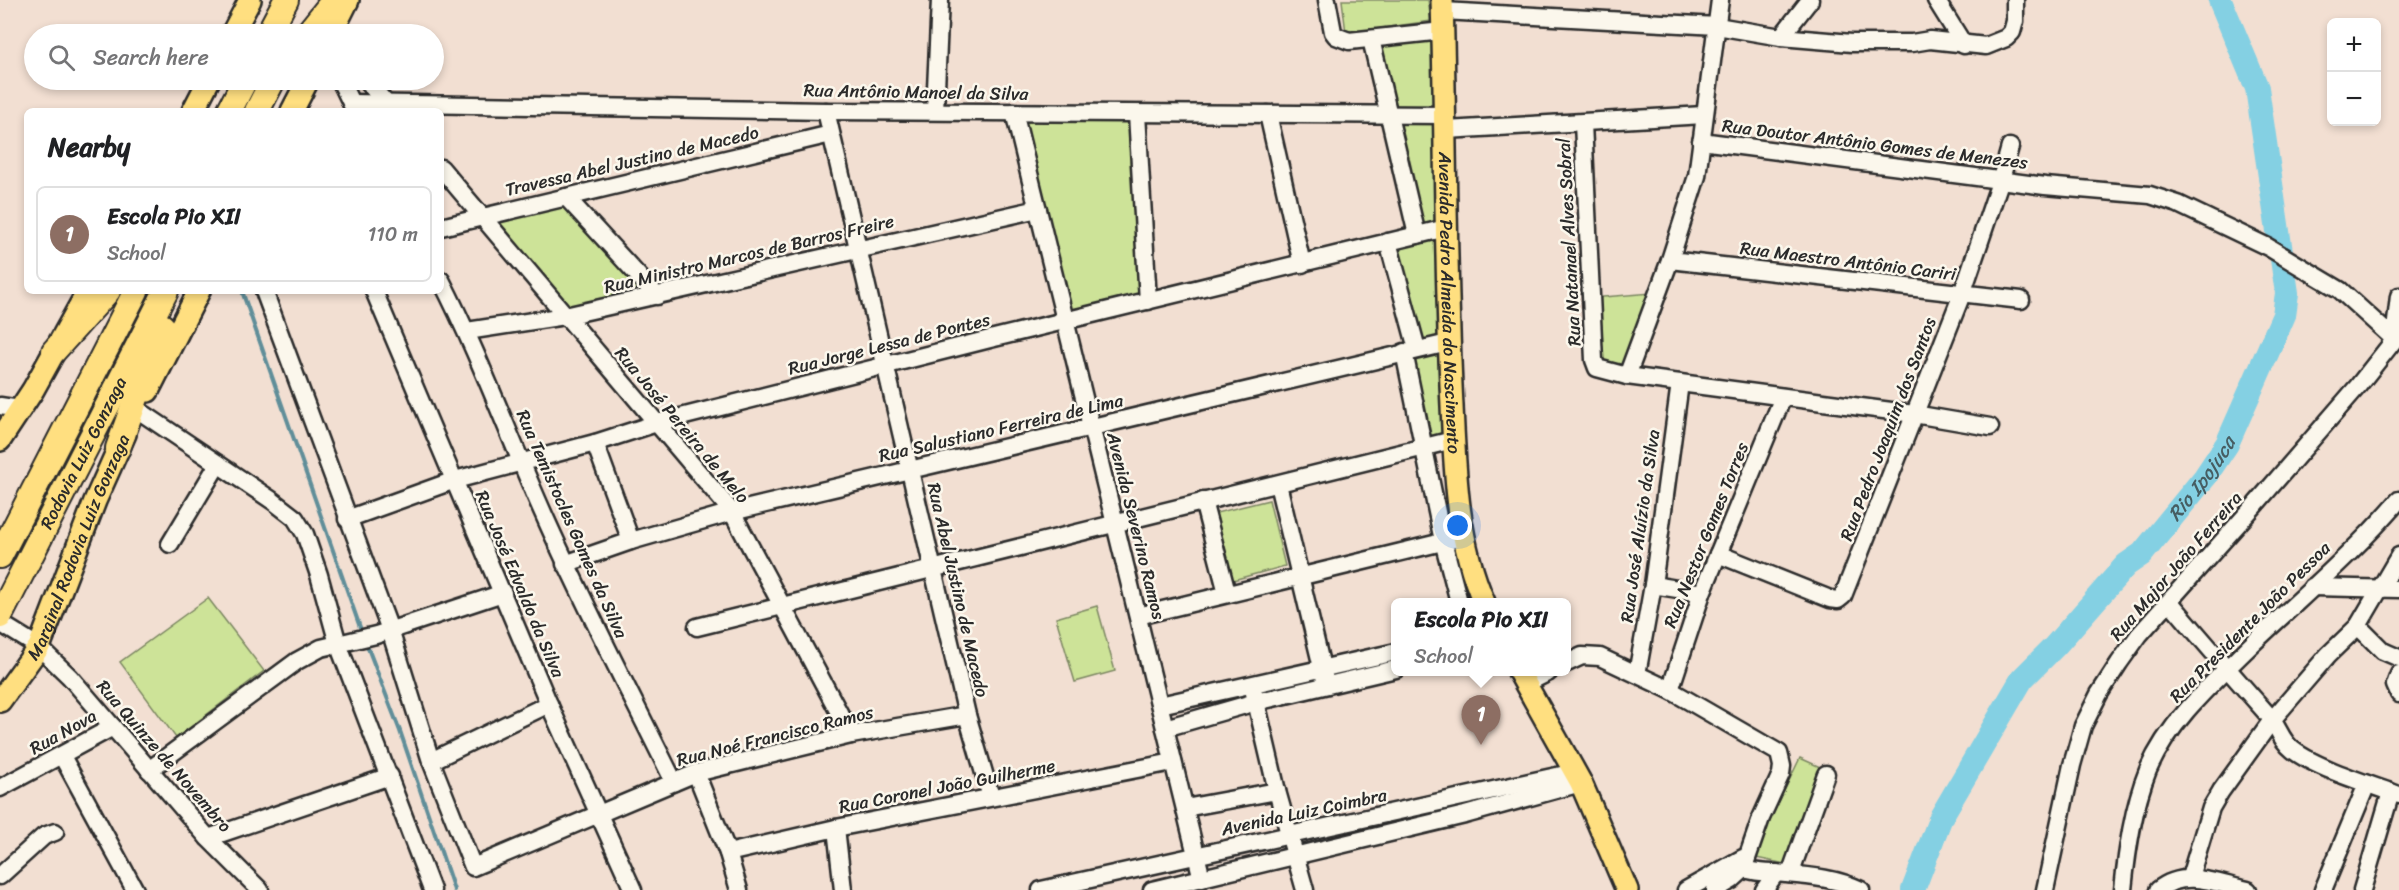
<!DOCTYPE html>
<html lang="en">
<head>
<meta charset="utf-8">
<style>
  :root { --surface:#fff; --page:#f6f6f6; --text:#202124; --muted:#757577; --line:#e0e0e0; --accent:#2b2b2b }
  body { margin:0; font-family:Sriracha,sans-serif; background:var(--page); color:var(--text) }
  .controls { position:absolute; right:18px; top:18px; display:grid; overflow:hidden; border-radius:9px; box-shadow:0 3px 9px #0003 }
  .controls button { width:54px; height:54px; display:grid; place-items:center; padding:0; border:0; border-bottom:2px solid var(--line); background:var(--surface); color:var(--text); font:30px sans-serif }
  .you { position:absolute; left:1458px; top:526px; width:21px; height:21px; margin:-15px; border:4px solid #fff; border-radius:50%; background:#1a73e8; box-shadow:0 0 0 9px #1a73e833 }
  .badge { display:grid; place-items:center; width:39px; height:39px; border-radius:50%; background:var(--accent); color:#fff; font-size:20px; font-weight:700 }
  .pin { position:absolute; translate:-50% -50px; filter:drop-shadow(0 2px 3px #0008) }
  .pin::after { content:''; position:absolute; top:32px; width:21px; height:18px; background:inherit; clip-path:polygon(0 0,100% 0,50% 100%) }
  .popup { position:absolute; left:1391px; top:598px; width:180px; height:78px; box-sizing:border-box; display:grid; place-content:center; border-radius:9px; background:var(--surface); filter:drop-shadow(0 2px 4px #0005); font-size:20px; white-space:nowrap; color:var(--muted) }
  .popup b { font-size:22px; color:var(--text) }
  .popup::after { content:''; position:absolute; left:50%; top:100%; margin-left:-12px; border:12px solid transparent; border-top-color:var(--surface) }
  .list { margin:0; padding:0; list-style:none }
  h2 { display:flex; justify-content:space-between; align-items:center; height:78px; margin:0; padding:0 24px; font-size:26px }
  h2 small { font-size:20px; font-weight:400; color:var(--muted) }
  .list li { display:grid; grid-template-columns:39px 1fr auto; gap:18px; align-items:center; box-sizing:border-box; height:96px; margin:0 12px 12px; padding:0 12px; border:2px solid var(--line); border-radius:9px }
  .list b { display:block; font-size:22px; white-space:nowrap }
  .list p { margin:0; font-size:20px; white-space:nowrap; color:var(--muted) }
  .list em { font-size:20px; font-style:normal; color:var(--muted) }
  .icon { flex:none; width:33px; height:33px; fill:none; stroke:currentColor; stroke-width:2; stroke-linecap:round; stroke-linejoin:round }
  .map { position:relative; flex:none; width:2399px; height:890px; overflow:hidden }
  .search { position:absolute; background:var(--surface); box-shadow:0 3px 9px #0003; left:24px; top:24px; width:420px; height:66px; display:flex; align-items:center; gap:15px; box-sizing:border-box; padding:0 21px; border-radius:33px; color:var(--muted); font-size:22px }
  .panel { position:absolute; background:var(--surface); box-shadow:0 3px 9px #0003; left:24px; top:108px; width:420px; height:186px; border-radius:9px }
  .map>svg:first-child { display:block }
  .green { fill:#cde398; stroke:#7c8762; stroke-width:1.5 }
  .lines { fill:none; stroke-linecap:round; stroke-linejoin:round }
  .stream { stroke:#608e99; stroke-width:4 }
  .river { stroke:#84d0e3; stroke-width:24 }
  .minor-casing { stroke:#2b2b2b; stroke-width:21 }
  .major-casing { stroke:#2b2b2b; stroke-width:26 }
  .highway-casing { stroke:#2b2b2b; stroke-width:28 }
  .minor { stroke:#fbf7ec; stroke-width:16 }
  .major { stroke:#ffdf80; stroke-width:21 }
  .highway { stroke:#ffdf80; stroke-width:24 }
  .labels { text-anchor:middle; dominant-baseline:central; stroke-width:5; stroke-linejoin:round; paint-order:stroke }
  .street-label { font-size:18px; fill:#2b2b2b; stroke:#fbf7ec }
  .water-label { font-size:20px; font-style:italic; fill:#465d62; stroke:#fbf7ec }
</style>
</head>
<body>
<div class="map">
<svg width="2399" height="890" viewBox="0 0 2399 890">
  <rect width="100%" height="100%" fill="#f2dfd2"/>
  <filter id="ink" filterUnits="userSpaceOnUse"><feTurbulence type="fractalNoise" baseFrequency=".0167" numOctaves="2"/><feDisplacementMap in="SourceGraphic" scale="12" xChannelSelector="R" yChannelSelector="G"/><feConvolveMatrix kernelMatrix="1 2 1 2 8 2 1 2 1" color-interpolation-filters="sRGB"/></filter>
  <g filter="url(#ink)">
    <g class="green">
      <path d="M 1342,0 L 1428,0 L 1431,21 L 1346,33 Z"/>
      <path d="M 1443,31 L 1457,442 L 1424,450 L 1402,355 L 1415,351 L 1392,242 L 1415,236 L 1371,39 Z"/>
      <path d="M 1014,112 L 1137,114 L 1148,301 L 1065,321 Z"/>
      <path d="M 565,205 L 643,291 L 570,309 L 498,223 Z"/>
      <path d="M 1652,293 L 1619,377 L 1597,374 L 1591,298 Z"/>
      <path d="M 1269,500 L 1285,566 L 1233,580 L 1216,513 Z"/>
      <path d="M 208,598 L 264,671 L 176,738 L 120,662 Z"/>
      <path d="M 1097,606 L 1115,671 L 1075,682 L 1056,618 Z"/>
      <path d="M 1800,758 L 1820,767 L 1790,865 L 1756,858 L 1772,816 Z"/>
    </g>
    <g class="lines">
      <g class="stream">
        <path d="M 242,291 L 362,633"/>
        <path d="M 366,643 L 400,731 L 454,890"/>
      </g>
      <path class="river" id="s1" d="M 1913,890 L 1941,817 L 2022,679 L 2055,646 L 2126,565 L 2142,554 L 2205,477 L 2227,444 L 2284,315 L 2287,293 L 2257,88 L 2220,0"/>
      <defs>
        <g id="minor">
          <path d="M 1327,0 L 1333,32 L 1336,36 L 1349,41 L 1443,31"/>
          <path d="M 1936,0 L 1964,45"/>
          <path d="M 1443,11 L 1717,26 L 1781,37 L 1852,43 L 1912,43 L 1930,40 L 1986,46 L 2006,38 L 2012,32 L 2015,21 L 2015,0"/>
          <path d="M 1781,37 L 1810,0"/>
          <path d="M 1371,39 L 1417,235"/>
          <path d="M 340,80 L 355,111"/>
          <path d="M 366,80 L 391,109"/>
          <path d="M 351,103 L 826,111 L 1446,115"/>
          <path d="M 826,111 L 967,715 L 991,797"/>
          <path d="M 935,111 L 940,0"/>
          <path d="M 1014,112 L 1202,879"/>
          <path d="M 1137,114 L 1148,301"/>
          <path d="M 1268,114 L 1302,264"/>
          <path d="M 1583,123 L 1594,360 L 1597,368 L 1627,376 L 1914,414 L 1990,427"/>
          <path d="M 1446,130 L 1704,115"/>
          <path d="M 1701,141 L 2045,186 L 2150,195 L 2178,204 L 2268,247 L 2340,290 L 2394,339"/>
          <path d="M 441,168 L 732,512 L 851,735"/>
          <path d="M 566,197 L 657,296"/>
          <path d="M 441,227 L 831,134"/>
          <path d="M 1388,242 L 1417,349"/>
          <path d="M 1670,260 L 2021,300"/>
          <path d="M 441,280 C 480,356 509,437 544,515 C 584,605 630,693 674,782"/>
          <path d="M 264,291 L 390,630 L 431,761 L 473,867 L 696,773 L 851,735 L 967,715"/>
          <path d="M 374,291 L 549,704 L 633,890"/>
          <path d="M 467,331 L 565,316 L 1038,209"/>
          <path d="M 2394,339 L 2399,296"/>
          <path d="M 1404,352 L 1443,541 L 1459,602"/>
          <path d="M 1627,376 L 1670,260 L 1697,176 L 1720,0"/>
          <path d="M 0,406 L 20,409"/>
          <path d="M 138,410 L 273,501 L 295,518 L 305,534 L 319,575 L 338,644 L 432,890"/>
          <path d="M 595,443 L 631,541"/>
          <path d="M 1278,484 L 1325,680"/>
          <path d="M 1203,501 L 1227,593"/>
          <path d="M 347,519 L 455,480 L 595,443 L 657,423 L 990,339 L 1446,228"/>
          <path d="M 170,544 L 218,464"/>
          <path d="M 1718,554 L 1830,599 L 1838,600 L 1843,596 L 1962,294 L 2001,179 L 2010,147"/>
          <path d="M 565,564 L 631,541 L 732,512 L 1448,343"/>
          <path d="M 1653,585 L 1702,593"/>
          <path d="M 2312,587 L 2399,589"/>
          <path d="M 2170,602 C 2203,641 2236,679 2270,717 C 2279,728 2281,741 2293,750 C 2316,768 2371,785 2399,795"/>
          <path d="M 1138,616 L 1463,537"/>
          <path d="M 0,623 L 39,647 L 70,677 L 208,838 L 260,890"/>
          <path d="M 2358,626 L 2383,651 L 2399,658"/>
          <path d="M 697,627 L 1453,440"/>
          <path d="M 1567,663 L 1582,656 L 1600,657 L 1670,690 L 1779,753 L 1782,766 L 1781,774 L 1761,818 L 1743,870 L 1732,880 L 1715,890"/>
          <path d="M 1637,674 L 1653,585 L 1680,383"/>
          <path d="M 2399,674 L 2395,685 L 2399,694"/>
          <path d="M 1525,684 L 1549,672"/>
          <path d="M 1670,690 L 1702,593 L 1783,397"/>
          <path d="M 1254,693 L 1277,791 L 1305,890"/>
          <path d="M 1160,705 L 1396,652"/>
          <path d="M 1165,728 L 1256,702 L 1396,669"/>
          <path d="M 62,756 L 135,890"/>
          <path d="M 431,761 L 549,704"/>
          <path d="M 149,770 L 297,661 L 321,648 L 376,635 L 503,593"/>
          <path d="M 696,773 L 728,853 L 739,890"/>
          <path d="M 0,788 L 113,727"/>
          <path d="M 1185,808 L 1277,791"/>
          <path d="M 836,828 L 843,890"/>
          <path d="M 208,838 L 390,776"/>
          <path d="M 728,853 L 836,828 L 1173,762"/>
          <path d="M 1735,864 C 1749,874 1770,872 1786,874 C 1812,876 1838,879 1861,890"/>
          <path d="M 1790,874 L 1826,774"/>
          <path d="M 0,876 L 44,836 L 55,832"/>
          <path d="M 2190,877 L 2211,808 L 2221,791 L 2272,720 L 2328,655 L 2358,626 L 2399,556"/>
          <path d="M 1041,890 L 1575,772"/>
          <path d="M 1152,890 L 1465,815 L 1581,783"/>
          <path d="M 1686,890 L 1743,858"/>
          <path d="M 1764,890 L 1776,873"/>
          <path d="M 2045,890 L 2072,765 L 2083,726 L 2099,694 L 2119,663 L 2139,635 L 2255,505 L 2358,386 L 2399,334"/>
          <path d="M 2123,890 C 2127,850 2133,807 2148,770 C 2169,722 2209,686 2246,650 C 2297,601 2353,554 2399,500"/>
          <path d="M 2158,890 C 2185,868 2218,884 2248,890"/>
          <path d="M 2323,890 L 2367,784"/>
          <path d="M 2362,890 L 2391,792"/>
        </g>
        <g id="major">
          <path id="s2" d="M 1442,0 C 1446,135 1445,271 1452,406 C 1455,473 1457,541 1484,602"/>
          <path d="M 232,34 L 250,0"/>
          <path d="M 331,34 L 348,0"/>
          <path d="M 193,111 L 209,80"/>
          <path d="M 292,111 L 308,80"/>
          <path d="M 148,391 L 199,291"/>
          <path d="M 0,440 L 33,390 L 88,291"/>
          <path d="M 1519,672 L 1581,783 L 1627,890"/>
          <path id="s3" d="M 0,701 L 39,647 L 95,501 L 125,434"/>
        </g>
        <g id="highway">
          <path d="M 268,34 L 286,0"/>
          <path d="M 307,34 L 334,0"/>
          <path d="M 229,111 L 245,80"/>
          <path d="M 257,111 L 273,80"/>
          <path d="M 54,351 L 108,291"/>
          <path d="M 118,448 L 162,326"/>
          <path d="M 0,556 L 136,291"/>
          <path id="s4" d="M 0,616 L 166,291"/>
        </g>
      </defs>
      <use href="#minor" class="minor-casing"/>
      <use href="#major" class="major-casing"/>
      <use href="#highway" class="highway-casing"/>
      <use href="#minor" class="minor"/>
      <use href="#major" class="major"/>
      <use href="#highway" class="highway"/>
    </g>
  </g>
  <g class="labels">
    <g class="street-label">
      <text transform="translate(916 92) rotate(1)">Rua Antônio Manoel da Silva</text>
      <text transform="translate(1875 144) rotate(7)">Rua Doutor Antônio Gomes de Menezes</text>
      <text transform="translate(632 161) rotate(-13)">Travessa Abel Justino de Macedo</text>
      <text transform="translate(1569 242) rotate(-93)">Rua Natanael Alves Sobral</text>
      <text transform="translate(749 254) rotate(-13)">Rua Ministro Marcos de Barros Freire</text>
      <text transform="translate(1848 261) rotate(7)">Rua Maestro Antônio Cariri</text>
      <text stroke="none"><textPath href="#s2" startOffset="303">Avenida Pedro Almeida do Nascimento</textPath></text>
      <text transform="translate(889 344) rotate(-14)">Rua Jorge Lessa de Pontes</text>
      <text transform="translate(682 425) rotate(50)">Rua José Pereira de Melo</text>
      <text transform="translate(1001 428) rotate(-13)">Rua Salustiano Ferreira de Lima</text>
      <text transform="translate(1888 429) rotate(-69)">Rua Pedro Joaquim dos Santos</text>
      <text stroke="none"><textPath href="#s4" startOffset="183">Rodovia Luiz Gonzaga</textPath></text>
      <text transform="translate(572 524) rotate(66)">Rua Temistocles Gomes da Silva</text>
      <text transform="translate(1136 526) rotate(76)">Avenida Severino Ramos</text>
      <text transform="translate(1640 526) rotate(-82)">Rua José Aluízio da Silva</text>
      <text transform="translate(1706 535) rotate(-68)">Rua Nestor Gomes Torres</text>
      <text stroke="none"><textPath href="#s3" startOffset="174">Marginal Rodovia Luiz Gonzaga</textPath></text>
      <text transform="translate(2176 566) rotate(-49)">Rua Major João Ferreira</text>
      <text transform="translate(520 584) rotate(67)">Rua José Edvaldo da Silva</text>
      <text transform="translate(958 590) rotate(77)">Rua Abel Justino de Macedo</text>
      <text transform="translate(2250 622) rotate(-45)">Rua Presidente João Pessoa</text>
      <text transform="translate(63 732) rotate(-29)">Rua Nova</text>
      <text transform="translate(775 736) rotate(-14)">Rua Noé Francisco Ramos</text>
      <text transform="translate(164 756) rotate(49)">Rua Quinze de Novembro</text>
      <text transform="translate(947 786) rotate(-11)">Rua Coronel João Guilherme</text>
      <text transform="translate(1304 812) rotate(-12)">Avenida Luiz Coimbra</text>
    </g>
    <g class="water-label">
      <text stroke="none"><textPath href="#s1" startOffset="508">Rio Ipojuca</textPath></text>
    </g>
  </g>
</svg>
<div class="controls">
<button>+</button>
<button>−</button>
</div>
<div class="you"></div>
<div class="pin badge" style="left:1481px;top:745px;background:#8d6e63">1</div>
<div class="popup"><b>Escola Pio XII</b>School</div>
<div class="search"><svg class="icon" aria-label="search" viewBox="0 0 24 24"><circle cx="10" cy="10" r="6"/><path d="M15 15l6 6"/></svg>Search here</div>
<section class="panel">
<h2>Nearby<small></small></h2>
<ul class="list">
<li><span class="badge" style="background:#8d6e63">1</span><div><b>Escola Pio XII</b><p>School</p></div><em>110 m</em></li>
</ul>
</section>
</div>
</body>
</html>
